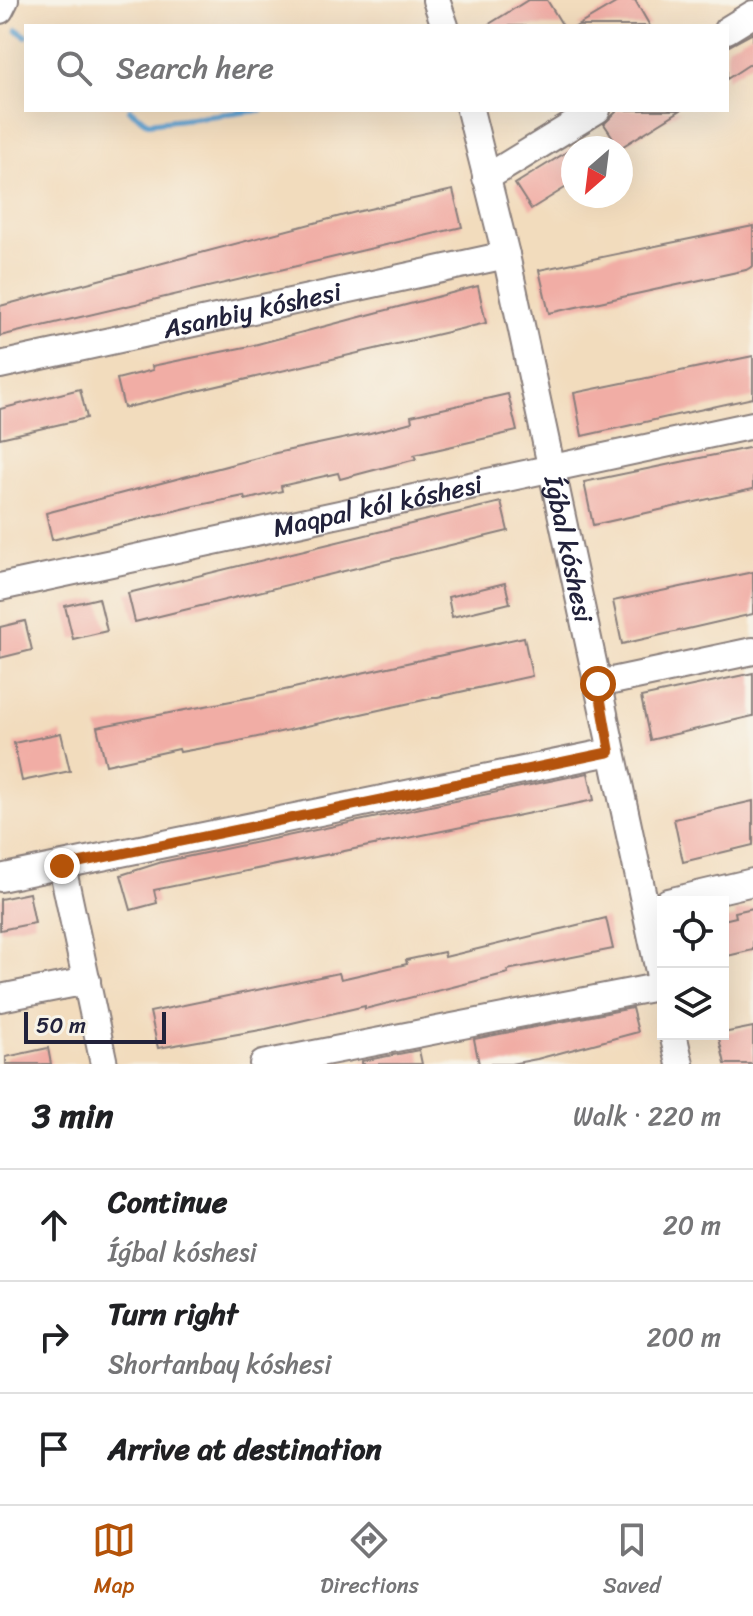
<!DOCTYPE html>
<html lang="en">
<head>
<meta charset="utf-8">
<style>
  :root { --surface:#fff; --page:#f2f2f2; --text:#202124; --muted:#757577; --line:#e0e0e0; --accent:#b45309 }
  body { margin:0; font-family:Sriracha,sans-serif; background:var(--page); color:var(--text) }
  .controls { position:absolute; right:24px; bottom:24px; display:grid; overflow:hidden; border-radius:0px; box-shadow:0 8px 32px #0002 }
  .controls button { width:72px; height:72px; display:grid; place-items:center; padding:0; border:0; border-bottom:2px solid var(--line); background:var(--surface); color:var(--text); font:40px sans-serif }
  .compass { position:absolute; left:561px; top:136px; width:72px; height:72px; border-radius:50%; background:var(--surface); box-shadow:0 8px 32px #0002; rotate:208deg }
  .scale { position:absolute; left:24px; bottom:20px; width:142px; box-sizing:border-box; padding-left:8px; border:4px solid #22223b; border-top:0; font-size:22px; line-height:28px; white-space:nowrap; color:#22223b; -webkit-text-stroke:6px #f7f3e8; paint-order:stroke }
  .stop { position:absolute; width:24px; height:24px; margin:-18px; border:6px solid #b45309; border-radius:50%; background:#fff }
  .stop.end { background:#b45309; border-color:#fff; box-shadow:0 2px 8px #0008 }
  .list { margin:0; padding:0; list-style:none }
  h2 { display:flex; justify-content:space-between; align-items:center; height:104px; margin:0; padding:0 32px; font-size:34px }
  h2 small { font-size:26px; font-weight:400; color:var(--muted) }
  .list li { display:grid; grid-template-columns:52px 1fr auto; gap:24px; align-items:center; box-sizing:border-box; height:112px; padding:0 32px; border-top:2px solid var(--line) }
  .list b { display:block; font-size:30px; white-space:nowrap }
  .list p { margin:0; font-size:26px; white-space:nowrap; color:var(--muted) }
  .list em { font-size:26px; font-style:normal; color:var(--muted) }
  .icon { flex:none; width:44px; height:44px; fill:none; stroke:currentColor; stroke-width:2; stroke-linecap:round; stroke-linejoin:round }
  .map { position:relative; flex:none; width:753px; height:1064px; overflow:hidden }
  .search { position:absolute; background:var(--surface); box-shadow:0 8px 32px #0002; left:24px; right:24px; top:24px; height:88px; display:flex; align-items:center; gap:20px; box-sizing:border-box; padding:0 28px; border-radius:0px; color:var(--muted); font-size:30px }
  .sheet { height:440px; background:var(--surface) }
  nav { display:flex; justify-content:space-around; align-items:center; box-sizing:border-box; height:112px; border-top:2px solid var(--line); background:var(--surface); font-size:22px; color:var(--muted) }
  nav a { display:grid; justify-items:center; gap:4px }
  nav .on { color:var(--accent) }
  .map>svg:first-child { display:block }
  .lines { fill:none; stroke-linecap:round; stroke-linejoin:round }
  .stream { stroke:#5da2d2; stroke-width:6 }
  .building { fill:#f1ada5 }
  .minor-casing { stroke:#8a7f7c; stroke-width:30 }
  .minor { stroke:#fff; stroke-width:26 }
  .route { stroke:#b45309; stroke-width:10 }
  .labels { text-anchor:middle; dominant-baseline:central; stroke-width:6; stroke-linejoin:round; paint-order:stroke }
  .street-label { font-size:26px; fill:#22223b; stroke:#f7f3e8 }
</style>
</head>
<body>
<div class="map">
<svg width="753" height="1064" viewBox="0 0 753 1064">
  <rect width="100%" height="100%" fill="#f7f3e8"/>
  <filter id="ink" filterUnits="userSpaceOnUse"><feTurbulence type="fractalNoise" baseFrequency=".0125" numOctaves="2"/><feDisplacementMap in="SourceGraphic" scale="16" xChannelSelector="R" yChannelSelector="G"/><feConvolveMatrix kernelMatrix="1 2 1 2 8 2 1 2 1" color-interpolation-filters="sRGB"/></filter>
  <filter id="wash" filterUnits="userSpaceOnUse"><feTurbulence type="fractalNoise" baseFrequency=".006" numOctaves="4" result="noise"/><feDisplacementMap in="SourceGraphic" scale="32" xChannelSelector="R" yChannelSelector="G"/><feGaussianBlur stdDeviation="1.8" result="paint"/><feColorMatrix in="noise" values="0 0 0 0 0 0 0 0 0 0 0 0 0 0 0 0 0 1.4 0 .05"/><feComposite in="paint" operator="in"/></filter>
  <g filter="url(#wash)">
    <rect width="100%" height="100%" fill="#f2dcbd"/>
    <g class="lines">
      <g class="stream">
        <path d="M 17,30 L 26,36"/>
        <path d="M 130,110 L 148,123 L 260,110"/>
      </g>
    </g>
    <g id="blocks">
      <g class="building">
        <path d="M 528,0 L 547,0 L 563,26 L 486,26 Z"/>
        <path d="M 621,0 L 635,0 L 650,26 L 577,26 Z"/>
        <path d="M 753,33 L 753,62 L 727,79 L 727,47 Z"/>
        <path d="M 618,110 L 681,110 L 620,148 L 604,124 Z"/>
        <path d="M 573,148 L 573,183 L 531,209 L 515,184 Z"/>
        <path d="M 453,190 L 462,227 L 0,336 L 0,306 L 356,212 Z"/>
        <path d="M 753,226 L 753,266 L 746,270 L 549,313 L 539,270 Z"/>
        <path d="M 478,286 L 486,323 L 124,408 L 117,379 L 153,370 L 152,366 L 250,346 Z"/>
        <path d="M 753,356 L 753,398 L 582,436 L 574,393 Z"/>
        <path d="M 80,389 L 87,418 L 0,438 L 0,409 Z"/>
        <path d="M 508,394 L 517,431 L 414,455 L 416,459 L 340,479 L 338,473 L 281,486 L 282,491 L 245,500 L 244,496 L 195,506 L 52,540 L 46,513 L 276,453 L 370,433 L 412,422 L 411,416 Z"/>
        <path d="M 753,447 L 753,489 L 593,525 L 584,482 Z"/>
        <path d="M 501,502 L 508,531 L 135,622 L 128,593 Z"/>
        <path d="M 753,572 L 753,614 L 622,644 L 613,601 Z"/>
        <path d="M 505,583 L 510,603 L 452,617 L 448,597 Z"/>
        <path d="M 99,598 L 107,631 L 73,639 L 65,606 Z"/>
        <path d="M 25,621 L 32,650 L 0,658 L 0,627 Z"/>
        <path d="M 524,637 L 532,676 L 230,743 L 180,752 L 179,749 L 106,765 L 97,727 L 262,695 Z"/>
        <path d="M 753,673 L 753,716 L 650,740 L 641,697 Z"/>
        <path d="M 61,733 L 70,771 L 22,781 L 14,743 Z"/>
        <path d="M 588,773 L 594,800 L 154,890 L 157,903 L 131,910 L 121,875 L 162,862 Z"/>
        <path d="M 753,801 L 753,845 L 683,862 L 674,819 Z"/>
        <path d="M 29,893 L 35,923 L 0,930 L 0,899 Z"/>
        <path d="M 753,908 L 753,950 L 723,957 L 723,920 L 736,917 L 735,912 Z"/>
        <path d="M 606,918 L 613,949 L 507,970 L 508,973 L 365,1009 L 365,1006 L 266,1029 L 158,1048 L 150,1012 L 339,973 L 341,979 L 407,964 L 406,960 L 444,952 L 445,957 Z"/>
        <path d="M 632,1008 L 638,1032 L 537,1059 L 511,1064 L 479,1064 L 474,1039 Z"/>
        <path d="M 753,1027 L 753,1064 L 725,1064 L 718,1034 Z"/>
        <path d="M 48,1048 L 51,1064 L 6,1064 L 6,1057 Z"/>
        <path d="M 419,1050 L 422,1064 L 362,1064 L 362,1061 Z"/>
      </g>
    </g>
  </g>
  <g filter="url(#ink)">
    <use href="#blocks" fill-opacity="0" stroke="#8a7f7c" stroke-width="2"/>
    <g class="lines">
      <defs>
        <g id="minor">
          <path d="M 436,0 L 445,26"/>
          <path d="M 0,10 L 5,0"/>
          <path d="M 727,30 L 753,14"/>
          <path id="s1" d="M 470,110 L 506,255 L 663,990"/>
          <path d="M 486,178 L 597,110"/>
          <path id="s2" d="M 0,365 L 506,255"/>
          <path id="s3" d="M 0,587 L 753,425"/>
          <path d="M 598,684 L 753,651"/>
          <path d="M 62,866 L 104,1064"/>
          <path d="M 0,878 L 610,752"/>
          <path d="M 668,902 L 753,882"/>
          <path d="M 0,998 L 87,981"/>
          <path d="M 673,1034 L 680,1064"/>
          <path d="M 263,1064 L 662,986"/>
        </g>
      </defs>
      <use href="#minor" class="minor-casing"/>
      <use href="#minor" class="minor"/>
    </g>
  </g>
  <g class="lines" filter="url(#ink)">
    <path class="route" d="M 62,866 L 610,752 L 598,684"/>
  </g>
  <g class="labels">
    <g class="street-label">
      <text stroke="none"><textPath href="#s2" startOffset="258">Asanbiy kóshesi</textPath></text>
      <text stroke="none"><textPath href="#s3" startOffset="386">Maqpal kól kóshesi</textPath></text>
      <text stroke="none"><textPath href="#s1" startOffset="450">Íǵbal kóshesi</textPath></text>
    </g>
  </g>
</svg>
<div class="controls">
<button><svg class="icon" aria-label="locate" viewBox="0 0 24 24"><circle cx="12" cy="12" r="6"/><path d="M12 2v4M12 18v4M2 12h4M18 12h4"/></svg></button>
<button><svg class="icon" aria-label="layers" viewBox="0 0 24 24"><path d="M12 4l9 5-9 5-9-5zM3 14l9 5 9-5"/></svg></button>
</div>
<svg class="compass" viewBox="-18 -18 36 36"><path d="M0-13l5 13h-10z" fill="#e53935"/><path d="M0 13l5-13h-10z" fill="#757577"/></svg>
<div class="scale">50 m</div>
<div class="stop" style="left:598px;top:684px"></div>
<div class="stop end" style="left:62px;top:866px"></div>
<div class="search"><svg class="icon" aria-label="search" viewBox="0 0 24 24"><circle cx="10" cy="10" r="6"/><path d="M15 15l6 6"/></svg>Search here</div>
</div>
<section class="sheet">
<h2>3 min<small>Walk · 220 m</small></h2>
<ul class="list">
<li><svg class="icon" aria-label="ahead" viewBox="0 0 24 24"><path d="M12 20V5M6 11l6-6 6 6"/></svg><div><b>Continue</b><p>Íǵbal kóshesi</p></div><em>20 m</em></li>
<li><svg class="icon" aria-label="right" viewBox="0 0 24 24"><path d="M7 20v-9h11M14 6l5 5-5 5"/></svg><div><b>Turn right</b><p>Shortanbay kóshesi</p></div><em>200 m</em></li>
<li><svg class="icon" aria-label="arrive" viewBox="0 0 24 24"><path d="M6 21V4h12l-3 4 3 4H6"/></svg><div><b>Arrive at destination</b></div></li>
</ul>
</section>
<nav>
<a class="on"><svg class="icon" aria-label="map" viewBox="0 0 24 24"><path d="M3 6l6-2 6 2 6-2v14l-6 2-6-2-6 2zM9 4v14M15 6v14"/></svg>Map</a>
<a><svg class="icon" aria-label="directions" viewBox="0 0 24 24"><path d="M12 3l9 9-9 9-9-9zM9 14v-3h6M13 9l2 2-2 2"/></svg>Directions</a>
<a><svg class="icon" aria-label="saved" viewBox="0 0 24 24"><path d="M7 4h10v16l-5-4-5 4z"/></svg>Saved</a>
</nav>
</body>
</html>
